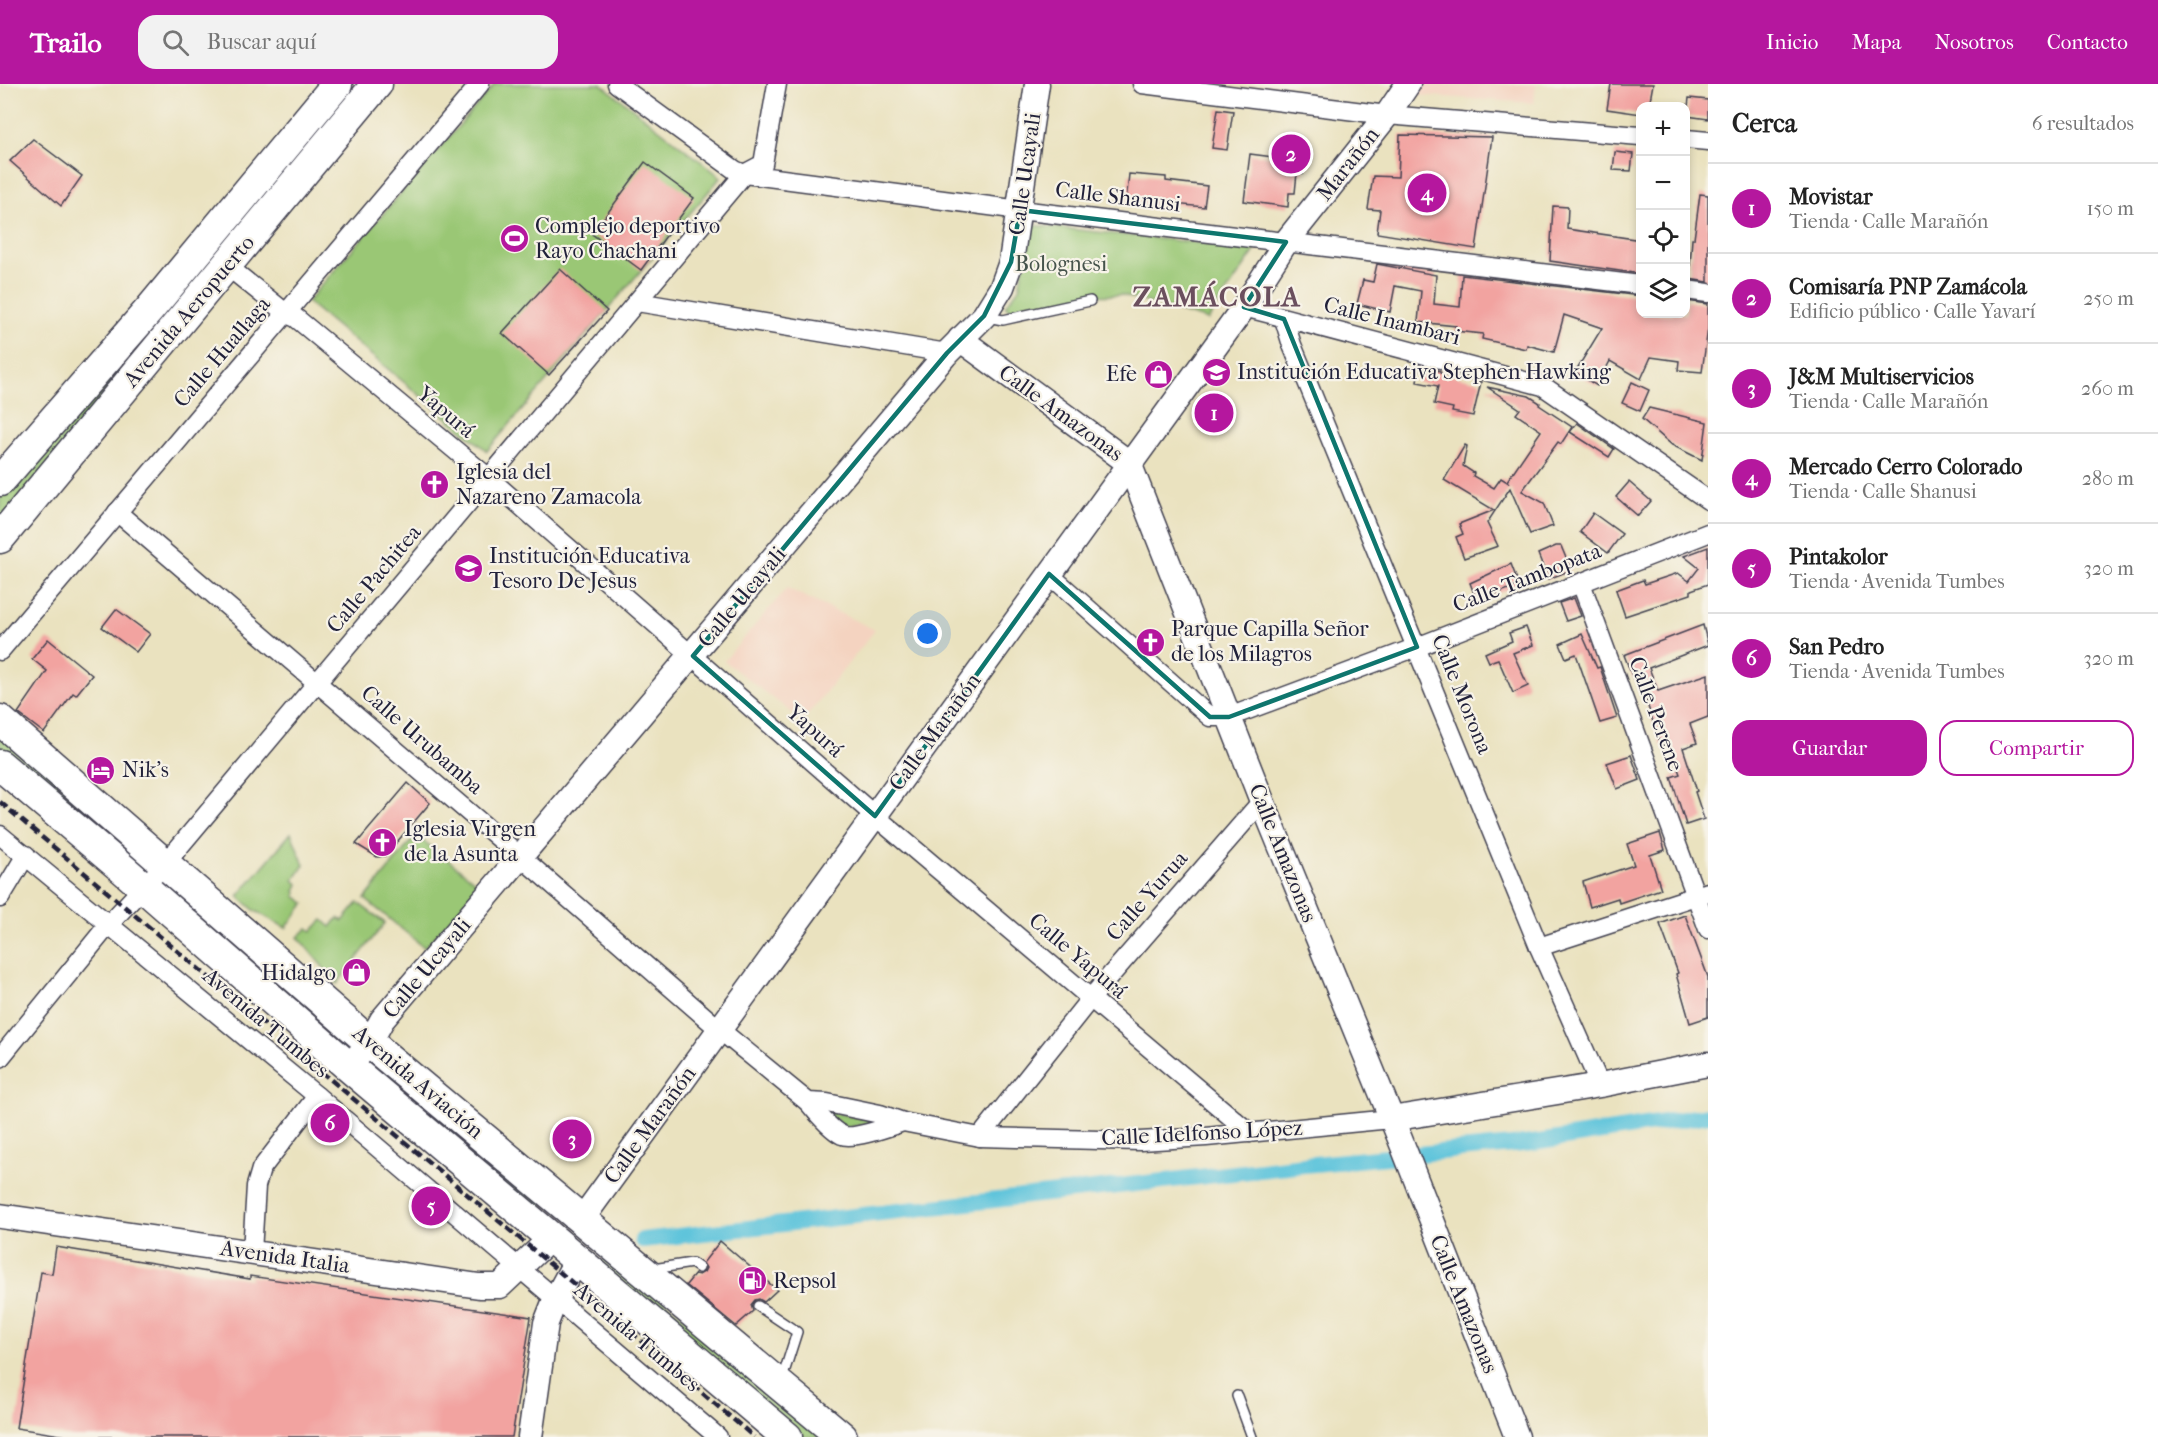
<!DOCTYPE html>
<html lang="es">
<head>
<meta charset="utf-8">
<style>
  :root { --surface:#fff; --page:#f2f2f2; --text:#222; --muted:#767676; --line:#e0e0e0; --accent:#b5179e }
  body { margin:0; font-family:"IM FELL French Canon",serif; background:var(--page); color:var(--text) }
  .controls { position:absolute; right:18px; top:18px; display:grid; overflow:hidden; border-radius:12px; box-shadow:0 3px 9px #0003 }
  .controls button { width:54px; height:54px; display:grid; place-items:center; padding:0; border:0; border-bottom:2px solid var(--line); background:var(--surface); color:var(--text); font:30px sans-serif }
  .you { position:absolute; left:928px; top:550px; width:21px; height:21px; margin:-15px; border:4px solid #fff; border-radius:50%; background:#1a73e8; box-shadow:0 0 0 9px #1a73e833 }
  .badge { display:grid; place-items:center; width:39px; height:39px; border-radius:50%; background:var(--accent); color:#fff; font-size:20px; font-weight:700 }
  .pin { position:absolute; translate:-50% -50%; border:3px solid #fff; box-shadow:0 2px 6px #0006 }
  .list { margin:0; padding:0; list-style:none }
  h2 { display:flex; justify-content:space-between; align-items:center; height:78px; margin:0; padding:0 24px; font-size:26px }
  h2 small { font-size:20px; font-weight:400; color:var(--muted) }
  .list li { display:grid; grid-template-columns:39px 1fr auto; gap:18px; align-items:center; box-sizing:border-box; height:90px; padding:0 24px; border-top:2px solid var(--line) }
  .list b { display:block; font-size:22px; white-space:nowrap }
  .list p { margin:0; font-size:20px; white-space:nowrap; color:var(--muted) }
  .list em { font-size:20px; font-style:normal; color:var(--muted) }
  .actions { display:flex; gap:12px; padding:18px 24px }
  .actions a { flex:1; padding:14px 0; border:2px solid var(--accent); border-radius:18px; text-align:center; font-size:21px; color:var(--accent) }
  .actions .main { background:var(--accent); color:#fff }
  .icon { flex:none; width:33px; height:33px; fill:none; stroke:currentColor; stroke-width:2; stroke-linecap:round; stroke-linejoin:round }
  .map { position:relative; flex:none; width:1708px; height:1353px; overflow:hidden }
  header { display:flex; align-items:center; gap:36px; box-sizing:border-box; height:84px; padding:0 30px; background:var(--accent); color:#fff }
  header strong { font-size:28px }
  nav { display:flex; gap:33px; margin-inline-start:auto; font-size:21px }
  .search { width:420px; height:54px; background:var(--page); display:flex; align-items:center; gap:15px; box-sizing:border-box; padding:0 21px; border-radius:18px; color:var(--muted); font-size:22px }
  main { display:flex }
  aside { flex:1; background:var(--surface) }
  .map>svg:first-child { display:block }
  .built { fill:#f4d3c0 }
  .green { fill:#9ac775; stroke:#5e7458; stroke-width:1.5 }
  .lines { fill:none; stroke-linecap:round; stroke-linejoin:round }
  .canal { stroke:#5ec4db; stroke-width:16 }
  .building { fill:#f2a3a0 }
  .service-casing { stroke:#403f4f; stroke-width:12 }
  .minor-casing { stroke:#403f4f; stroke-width:21 }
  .tertiary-casing { stroke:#403f4f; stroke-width:27 }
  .primary-casing { stroke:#403f4f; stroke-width:33 }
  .service { stroke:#fff; stroke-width:9 }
  .minor { stroke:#fff; stroke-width:18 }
  .tertiary { stroke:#fff; stroke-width:24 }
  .primary { stroke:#fff; stroke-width:30 }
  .rail { stroke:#22223b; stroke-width:4.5; stroke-dasharray:9 4.5; stroke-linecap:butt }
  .marked { fill:none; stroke:#0f766e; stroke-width:4.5; stroke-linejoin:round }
  .labels { text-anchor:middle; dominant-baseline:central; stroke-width:4.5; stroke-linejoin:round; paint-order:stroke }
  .street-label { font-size:22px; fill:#22223b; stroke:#f7f3e8 }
  .poi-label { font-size:22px; fill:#22223b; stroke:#f7f3e8; text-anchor:start }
  .park-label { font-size:22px; fill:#46544c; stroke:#f7f3e8 }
  .district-label { font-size:28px; font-weight:bold; letter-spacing:1.5px; fill:#6b4f5e; stroke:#f7f3e8 }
</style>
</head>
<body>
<header>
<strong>Trailo</strong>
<div class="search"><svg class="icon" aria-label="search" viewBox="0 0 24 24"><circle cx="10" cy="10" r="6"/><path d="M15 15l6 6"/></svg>Buscar aquí</div>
<nav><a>Inicio</a><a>Mapa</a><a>Nosotros</a><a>Contacto</a></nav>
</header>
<main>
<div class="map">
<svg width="1708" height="1353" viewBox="0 0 1708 1353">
  <rect width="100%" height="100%" fill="#f7f3e8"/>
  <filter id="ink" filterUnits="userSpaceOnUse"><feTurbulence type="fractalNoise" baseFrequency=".0167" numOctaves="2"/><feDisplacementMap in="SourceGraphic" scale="12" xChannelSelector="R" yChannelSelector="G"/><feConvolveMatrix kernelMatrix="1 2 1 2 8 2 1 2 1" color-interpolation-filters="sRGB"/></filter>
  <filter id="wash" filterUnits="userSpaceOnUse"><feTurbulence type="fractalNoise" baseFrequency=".008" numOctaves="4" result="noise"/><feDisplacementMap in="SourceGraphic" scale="24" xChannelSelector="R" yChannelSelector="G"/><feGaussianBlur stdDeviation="1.35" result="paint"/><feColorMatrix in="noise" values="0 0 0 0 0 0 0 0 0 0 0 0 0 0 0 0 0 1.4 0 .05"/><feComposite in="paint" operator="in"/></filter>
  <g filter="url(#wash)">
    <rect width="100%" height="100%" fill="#eae2bf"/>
    <g class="built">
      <path d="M 1423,0 L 1536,0 L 1534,19 L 1415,11 Z"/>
      <path d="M 787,504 L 875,546 L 803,637 L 724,577 Z"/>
    </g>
    <g class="green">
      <path d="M 495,0 L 601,0 L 721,93 L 487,367 L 307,218 Z"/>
      <path d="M 1032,141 L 1256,165 L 1208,236 L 1122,211 L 1084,212 L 1013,227 L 1005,222 L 1019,204 Z"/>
      <path d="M 138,252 L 148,255 L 0,439 L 0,412 Z"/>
      <path d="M 0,644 L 138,767 L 128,779 L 0,671 Z"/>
      <path d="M 291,749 L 304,781 L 294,796 L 298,800 L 295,807 L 297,809 L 295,812 L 305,819 L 286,844 L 255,827 L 238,812 Z"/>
      <path d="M 416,751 L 480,801 L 425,864 L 365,815 Z"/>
      <path d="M 358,819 L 385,839 L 337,900 L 298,853 L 308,844 L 312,847 L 323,836 L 331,843 L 338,834 L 343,837 Z"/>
      <path d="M 378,978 L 545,1118 L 536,1129 L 368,989 Z"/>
      <path d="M 830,1028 L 871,1036 L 870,1039 L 845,1044 L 829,1031 Z"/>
      <path d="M 608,1170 L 826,1353 L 802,1353 L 598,1181 Z"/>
    </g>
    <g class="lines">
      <path class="canal" d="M 642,1156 L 1304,1081 L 1533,1059 L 1708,1031"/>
    </g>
    <g id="blocks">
      <g class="building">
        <path d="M 1611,0 L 1653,0 L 1649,22 L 1641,22 L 1641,30 L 1607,25 Z"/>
        <path d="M 1689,14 L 1708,16 L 1708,35 L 1687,32 Z"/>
        <path d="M 1218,25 L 1233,27 L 1227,66 L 1212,64 Z"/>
        <path d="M 1400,51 L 1492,53 L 1476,165 L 1377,149 L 1380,126 L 1368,125 L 1373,92 L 1398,93 Z"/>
        <path d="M 33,55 L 82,92 L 61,122 L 10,77 Z"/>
        <path d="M 1615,68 L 1633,70 L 1631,87 L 1613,86 Z"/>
        <path d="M 1250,70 L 1303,77 L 1303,90 L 1297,89 L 1295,109 L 1289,109 L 1288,123 L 1244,117 Z"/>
        <path d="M 645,78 L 694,114 L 641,186 L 592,150 Z"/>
        <path d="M 1129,90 L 1166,93 L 1166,97 L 1207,102 L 1204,123 L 1164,119 L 1164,122 L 1126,119 Z"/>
        <path d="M 1700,110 L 1708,111 L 1708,198 L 1689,195 L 1692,155 L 1694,155 Z"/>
        <path d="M 1553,122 L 1568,123 L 1567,145 L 1641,156 L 1641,190 L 1550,177 Z"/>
        <path d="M 1377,180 L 1436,191 L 1434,220 L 1460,223 L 1462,191 L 1641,212 L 1641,230 L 1686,230 L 1686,217 L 1708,220 L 1708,244 L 1702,288 L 1678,286 L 1679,277 L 1651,273 L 1641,295 L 1610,277 L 1597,302 L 1575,288 L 1602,244 L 1564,231 L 1554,268 L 1527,261 L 1526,265 L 1482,255 L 1483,250 L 1455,247 L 1456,242 L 1418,238 L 1421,207 L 1395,202 L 1390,228 L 1357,220 L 1363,196 L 1373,198 Z"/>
        <path d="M 560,185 L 607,227 L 549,291 L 502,249 Z"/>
        <path d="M 1419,281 L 1440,287 L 1440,289 L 1481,298 L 1473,332 L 1452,328 L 1453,324 L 1434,320 L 1438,302 L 1417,298 Z"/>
        <path d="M 1632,298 L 1649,306 L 1640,327 L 1622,319 Z"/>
        <path d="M 1487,303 L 1529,312 L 1540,319 L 1539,321 L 1572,343 L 1561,360 L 1558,358 L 1522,407 L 1544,419 L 1553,442 L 1530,450 L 1510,404 L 1487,439 L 1498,462 L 1464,474 L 1456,453 L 1463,450 L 1459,440 L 1494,426 L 1444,396 L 1465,361 L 1467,362 L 1463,382 L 1474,389 L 1473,392 L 1494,404 L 1501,394 L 1509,399 L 1507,397 L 1541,347 L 1516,330 L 1520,325 Z"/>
        <path d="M 1649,324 L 1707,338 L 1702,376 L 1672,361 L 1642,335 Z"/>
        <path d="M 1577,339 L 1614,365 L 1609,373 L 1570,348 Z"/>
        <path d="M 1629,398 L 1651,417 L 1638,432 L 1616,413 Z"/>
        <path d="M 1593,429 L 1622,450 L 1608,469 L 1580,448 Z"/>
        <path d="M 1556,462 L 1561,462 L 1571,486 L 1548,495 L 1538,470 Z"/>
        <path d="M 1708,463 L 1708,500 L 1691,506 L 1691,510 L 1625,532 L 1616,506 L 1643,496 L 1645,500 L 1678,489 L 1689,497 L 1699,484 L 1684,472 Z"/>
        <path d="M 1511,480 L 1519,501 L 1477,517 L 1470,499 Z"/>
        <path d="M 1574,514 L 1581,532 L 1566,537 L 1559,519 Z"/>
        <path d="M 116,525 L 150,550 L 136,568 L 102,543 Z"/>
        <path d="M 1703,541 L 1708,561 L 1649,584 L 1658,607 L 1708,590 L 1708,633 L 1690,640 L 1697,659 L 1683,664 L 1697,707 L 1695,708 L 1704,735 L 1686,741 L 1671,693 L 1680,690 L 1668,659 L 1661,662 L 1638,592 L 1633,594 L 1624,571 Z"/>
        <path d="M 1526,543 L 1533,561 L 1513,569 L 1528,602 L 1513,609 L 1498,575 L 1489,578 L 1485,569 L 1512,557 L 1509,549 Z"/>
        <path d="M 1582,550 L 1597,584 L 1600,583 L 1617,634 L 1600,639 L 1576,570 L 1566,574 L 1560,560 Z"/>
        <path d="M 48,555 L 92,591 L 76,611 L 73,609 L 44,649 L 18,629 L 47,587 L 32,575 Z"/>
        <path d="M 1631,671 L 1640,696 L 1617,705 L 1607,679 Z"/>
        <path d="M 408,699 L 430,719 L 385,772 L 377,773 L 356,760 Z"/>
        <path d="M 1660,749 L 1665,766 L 1650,771 L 1661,805 L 1619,819 L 1618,814 L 1590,823 L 1583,798 L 1634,781 L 1627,760 Z"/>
        <path d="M 1685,831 L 1708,893 L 1708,933 L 1690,939 L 1676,890 L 1678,889 L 1660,840 Z"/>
        <path d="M 720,1157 L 777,1206 L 764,1218 L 759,1215 L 755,1216 L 751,1221 L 753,1227 L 736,1242 L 686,1201 L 695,1190 L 699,1191 L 704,1188 L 706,1184 L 703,1179 Z"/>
        <path d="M 56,1163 L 250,1195 L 250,1192 L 531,1233 L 512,1353 L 73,1353 L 16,1344 L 41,1188 L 52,1190 Z"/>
      </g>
    </g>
  </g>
  <g filter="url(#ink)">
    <use href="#blocks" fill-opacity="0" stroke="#403f4f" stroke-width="1.5"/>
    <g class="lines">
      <defs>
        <g id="service">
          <path d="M 987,233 L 1003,236 L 1090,217"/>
          <path d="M 653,1185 L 692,1179 L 699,1184"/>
          <path d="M 758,1222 L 797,1248 L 782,1295"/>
          <path d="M 1237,1312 L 1252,1353"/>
        </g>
        <g id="minor">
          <path d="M 617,0 L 735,86 L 744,90 L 1020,126 L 1640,201"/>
          <path d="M 1142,0 L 1387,31 L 1640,52"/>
          <path d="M 1686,55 L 1708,57"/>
          <path d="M 226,181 L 287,230 L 296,234 L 490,395 L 875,732 L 1250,1049"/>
          <path d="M 1686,206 L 1708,209"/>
          <path d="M 637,218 L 947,269"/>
          <path d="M 1244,223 L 1543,302 L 1708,416"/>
          <path d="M 1284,235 L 1292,261 L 1324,339 L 1539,863 L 1600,1001"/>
          <path d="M 117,428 L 521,773 L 720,946 L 808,1018 L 827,1019 L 880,1030 L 903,1038 L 980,1053 L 1140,1057 L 1206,1053 L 1391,1035"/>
          <path d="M 1049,490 L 1210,633 L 1229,633 L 1417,563 L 1708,449"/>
          <path d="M 1581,499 L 1708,845"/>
          <path d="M 0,567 L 480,0"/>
          <path d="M 0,751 L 317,1012 L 718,1353"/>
          <path d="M 0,814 L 26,771"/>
          <path d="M 1539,863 L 1708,808"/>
          <path d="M 0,974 L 109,840 L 164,781 L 744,90 L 763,80 L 777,0"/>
          <path d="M 808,1018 C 816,1028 831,1046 842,1051 C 853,1056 891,1042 903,1038"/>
          <path d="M 980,1053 L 1090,915 L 1262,717"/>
          <path d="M 252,1168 L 256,1102 L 261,1085 L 317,1012"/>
        </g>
        <g id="tertiary">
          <path d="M 960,255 L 1129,379 L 1262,717 L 1400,1055 L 1517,1353"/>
          <path d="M 358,972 L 370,958 L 382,936 L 947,269 L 984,232 L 1002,203 L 1011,178 L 1037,0"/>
          <path d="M 1391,1035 L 1600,1001 L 1708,980"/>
          <path d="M 0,1132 L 479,1202 L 500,1202 L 551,1154"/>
          <path d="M 582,1135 L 1244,223 L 1286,158 L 1387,31 L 1408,0"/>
          <path d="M 530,1353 L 546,1239 L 555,1216 L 577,1175"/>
        </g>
        <g id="primary">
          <path d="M 0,397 L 150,225 L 337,0"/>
          <path d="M 0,454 L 377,0"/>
          <path d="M 0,636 L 383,970 L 842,1353"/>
          <path d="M 0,681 L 124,786 L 349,983 L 787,1353"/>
        </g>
      </defs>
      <use href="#service" class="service-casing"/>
      <use href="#minor" class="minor-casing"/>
      <use href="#tertiary" class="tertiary-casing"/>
      <use href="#primary" class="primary-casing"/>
      <use href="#service" class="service"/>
      <use href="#minor" class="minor"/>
      <use href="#tertiary" class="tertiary"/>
      <use href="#primary" class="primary"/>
      <path class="rail" d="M 0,718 L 562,1190 L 754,1353"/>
    </g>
  </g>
  <path class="marked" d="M 1020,126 L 1286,158 L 1244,223 L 1284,235 L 1417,563 L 1229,633 L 1210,633 L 1049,490 L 875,732 L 693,572 L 947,269 L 984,232 L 1011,178 Z"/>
  <defs>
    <symbol id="stadium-disc" viewBox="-11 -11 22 22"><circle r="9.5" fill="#b5179e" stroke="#f7f3e8"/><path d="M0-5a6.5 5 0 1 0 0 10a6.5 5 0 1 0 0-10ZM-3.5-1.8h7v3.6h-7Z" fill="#fff"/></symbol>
    <symbol id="school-disc" viewBox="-11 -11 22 22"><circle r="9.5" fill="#b5179e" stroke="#f7f3e8"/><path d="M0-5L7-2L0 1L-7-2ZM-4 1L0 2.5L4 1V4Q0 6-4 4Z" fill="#fff"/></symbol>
    <symbol id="shop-disc" viewBox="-11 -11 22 22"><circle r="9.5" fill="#b5179e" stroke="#f7f3e8"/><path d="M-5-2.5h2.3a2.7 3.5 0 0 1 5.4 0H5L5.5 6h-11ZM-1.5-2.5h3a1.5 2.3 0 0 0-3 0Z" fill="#fff"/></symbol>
    <symbol id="church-disc" viewBox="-11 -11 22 22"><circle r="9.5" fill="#b5179e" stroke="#f7f3e8"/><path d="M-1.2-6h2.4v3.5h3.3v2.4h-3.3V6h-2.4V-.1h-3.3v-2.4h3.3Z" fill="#fff"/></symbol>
    <symbol id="hotel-disc" viewBox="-11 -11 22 22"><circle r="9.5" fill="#b5179e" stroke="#f7f3e8"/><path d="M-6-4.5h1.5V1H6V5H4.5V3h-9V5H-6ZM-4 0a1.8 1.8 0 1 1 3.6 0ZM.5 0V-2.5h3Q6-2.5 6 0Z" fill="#fff"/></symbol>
    <symbol id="fuel-disc" viewBox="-11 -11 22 22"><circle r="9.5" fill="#b5179e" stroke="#f7f3e8"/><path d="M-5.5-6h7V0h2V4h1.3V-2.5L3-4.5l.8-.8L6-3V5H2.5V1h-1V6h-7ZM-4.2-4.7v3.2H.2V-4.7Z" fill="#fff"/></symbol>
  </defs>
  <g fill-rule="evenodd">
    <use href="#stadium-disc" x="498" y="138" width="33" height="33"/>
    <use href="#school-disc" x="1200" y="272" width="33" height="33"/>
    <use href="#shop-disc" x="1142" y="274" width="33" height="33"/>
    <use href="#church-disc" x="418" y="384" width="33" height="33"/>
    <use href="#school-disc" x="452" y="468" width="33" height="33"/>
    <use href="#church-disc" x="1134" y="542" width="33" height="33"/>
    <use href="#hotel-disc" x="84" y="670" width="33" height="33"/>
    <use href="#church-disc" x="366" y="742" width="33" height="33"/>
    <use href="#shop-disc" x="340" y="872" width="33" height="33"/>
    <use href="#fuel-disc" x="736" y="1180" width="33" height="33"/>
  </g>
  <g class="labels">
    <g class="street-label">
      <text transform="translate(1348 80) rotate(-52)">Marañón</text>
      <text transform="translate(1025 90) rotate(-82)">Calle Ucayali</text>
      <text transform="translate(1118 113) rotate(7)">Calle Shanusi</text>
      <text transform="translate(189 227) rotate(-50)">Avenida Aeropuerto</text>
      <text transform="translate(1392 237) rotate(14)">Calle Inambari</text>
      <text transform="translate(222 268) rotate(-50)">Calle Huallaga</text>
      <text transform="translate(446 328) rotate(40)">Yapurá</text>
      <text transform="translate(1061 329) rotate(36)">Calle Amazonas</text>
      <text transform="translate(1527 494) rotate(-21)">Calle Tambopata</text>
      <text transform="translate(374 495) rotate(-50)">Calle Pachitea</text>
      <text transform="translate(742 513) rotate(-50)">Calle Ucayali</text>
      <text transform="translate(1462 610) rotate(68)">Calle Morona</text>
      <text transform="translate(1656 630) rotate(70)">Calle Perene</text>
      <text transform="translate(815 647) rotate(42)">Yapurá</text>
      <text transform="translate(935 648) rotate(-54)">Calle Marañón</text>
      <text transform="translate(422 656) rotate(41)">Calle Urubamba</text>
      <text transform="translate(1283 769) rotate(68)">Calle Amazonas</text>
      <text transform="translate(1147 812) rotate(-49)">Calle Yurua</text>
      <text transform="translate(1078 872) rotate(40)">Calle Yapurá</text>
      <text transform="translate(427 884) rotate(-50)">Calle Ucayali</text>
      <text transform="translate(266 939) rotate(40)">Avenida Tumbes</text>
      <text transform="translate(418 998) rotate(40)">Avenida Aviación</text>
      <text transform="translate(650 1041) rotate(-54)">Calle Marañón</text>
      <text transform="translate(1202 1049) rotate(-3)">Calle Idelfonso López</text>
      <text transform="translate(285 1173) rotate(8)">Avenida Italia</text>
      <text transform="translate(1464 1220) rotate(68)">Calle Amazonas</text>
      <text transform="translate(637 1253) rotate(40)">Avenida Tumbes</text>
    </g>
    <g class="poi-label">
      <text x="535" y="142">Complejo deportivo<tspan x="535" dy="25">Rayo Chachani</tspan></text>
      <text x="1237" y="288">Institución Educativa Stephen Hawking</text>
      <text x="1137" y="290" text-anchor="end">Efe</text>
      <text x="456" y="388">Iglesia del<tspan x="456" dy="25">Nazareno Zamacola</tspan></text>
      <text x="489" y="472">Institución Educativa<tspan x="489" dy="25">Tesoro De Jesus</tspan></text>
      <text x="1171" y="545">Parque Capilla Señor<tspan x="1171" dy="25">de los Milagros</tspan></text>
      <text x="122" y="686">Nik's</text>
      <text x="404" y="745">Iglesia Virgen<tspan x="404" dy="25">de la Asunta</tspan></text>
      <text x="336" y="889" text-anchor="end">Hidalgo</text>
      <text x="773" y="1197">Repsol</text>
    </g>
    <g class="park-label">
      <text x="1061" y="180">Bolognesi</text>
    </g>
    <g class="district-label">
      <text x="1217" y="212">ZAMÁCOLA</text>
    </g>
  </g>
</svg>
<div class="controls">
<button>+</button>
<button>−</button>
<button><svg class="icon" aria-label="locate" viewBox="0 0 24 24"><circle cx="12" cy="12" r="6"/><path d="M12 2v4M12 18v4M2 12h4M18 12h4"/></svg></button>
<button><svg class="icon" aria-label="layers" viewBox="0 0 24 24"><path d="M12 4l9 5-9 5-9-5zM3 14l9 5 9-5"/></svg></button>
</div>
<div class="you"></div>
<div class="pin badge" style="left:1214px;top:329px">1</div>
<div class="pin badge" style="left:1291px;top:70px">2</div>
<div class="pin badge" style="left:572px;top:1055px">3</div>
<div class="pin badge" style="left:1427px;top:109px">4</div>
<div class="pin badge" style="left:431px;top:1122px">5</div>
<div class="pin badge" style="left:330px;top:1039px">6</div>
</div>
<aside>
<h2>Cerca<small>6 resultados</small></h2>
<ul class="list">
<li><span class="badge">1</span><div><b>Movistar</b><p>Tienda · Calle Marañón</p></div><em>150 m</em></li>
<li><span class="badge">2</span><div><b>Comisaría PNP Zamácola</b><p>Edificio público · Calle Yavarí</p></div><em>250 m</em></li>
<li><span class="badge">3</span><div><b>J&amp;M Multiservicios</b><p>Tienda · Calle Marañón</p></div><em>260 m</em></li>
<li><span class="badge">4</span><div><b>Mercado Cerro Colorado</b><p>Tienda · Calle Shanusi</p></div><em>280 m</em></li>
<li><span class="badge">5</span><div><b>Pintakolor</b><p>Tienda · Avenida Tumbes</p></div><em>320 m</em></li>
<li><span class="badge">6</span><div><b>San Pedro</b><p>Tienda · Avenida Tumbes</p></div><em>320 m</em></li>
</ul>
<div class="actions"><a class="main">Guardar</a><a>Compartir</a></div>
</aside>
</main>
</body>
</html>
